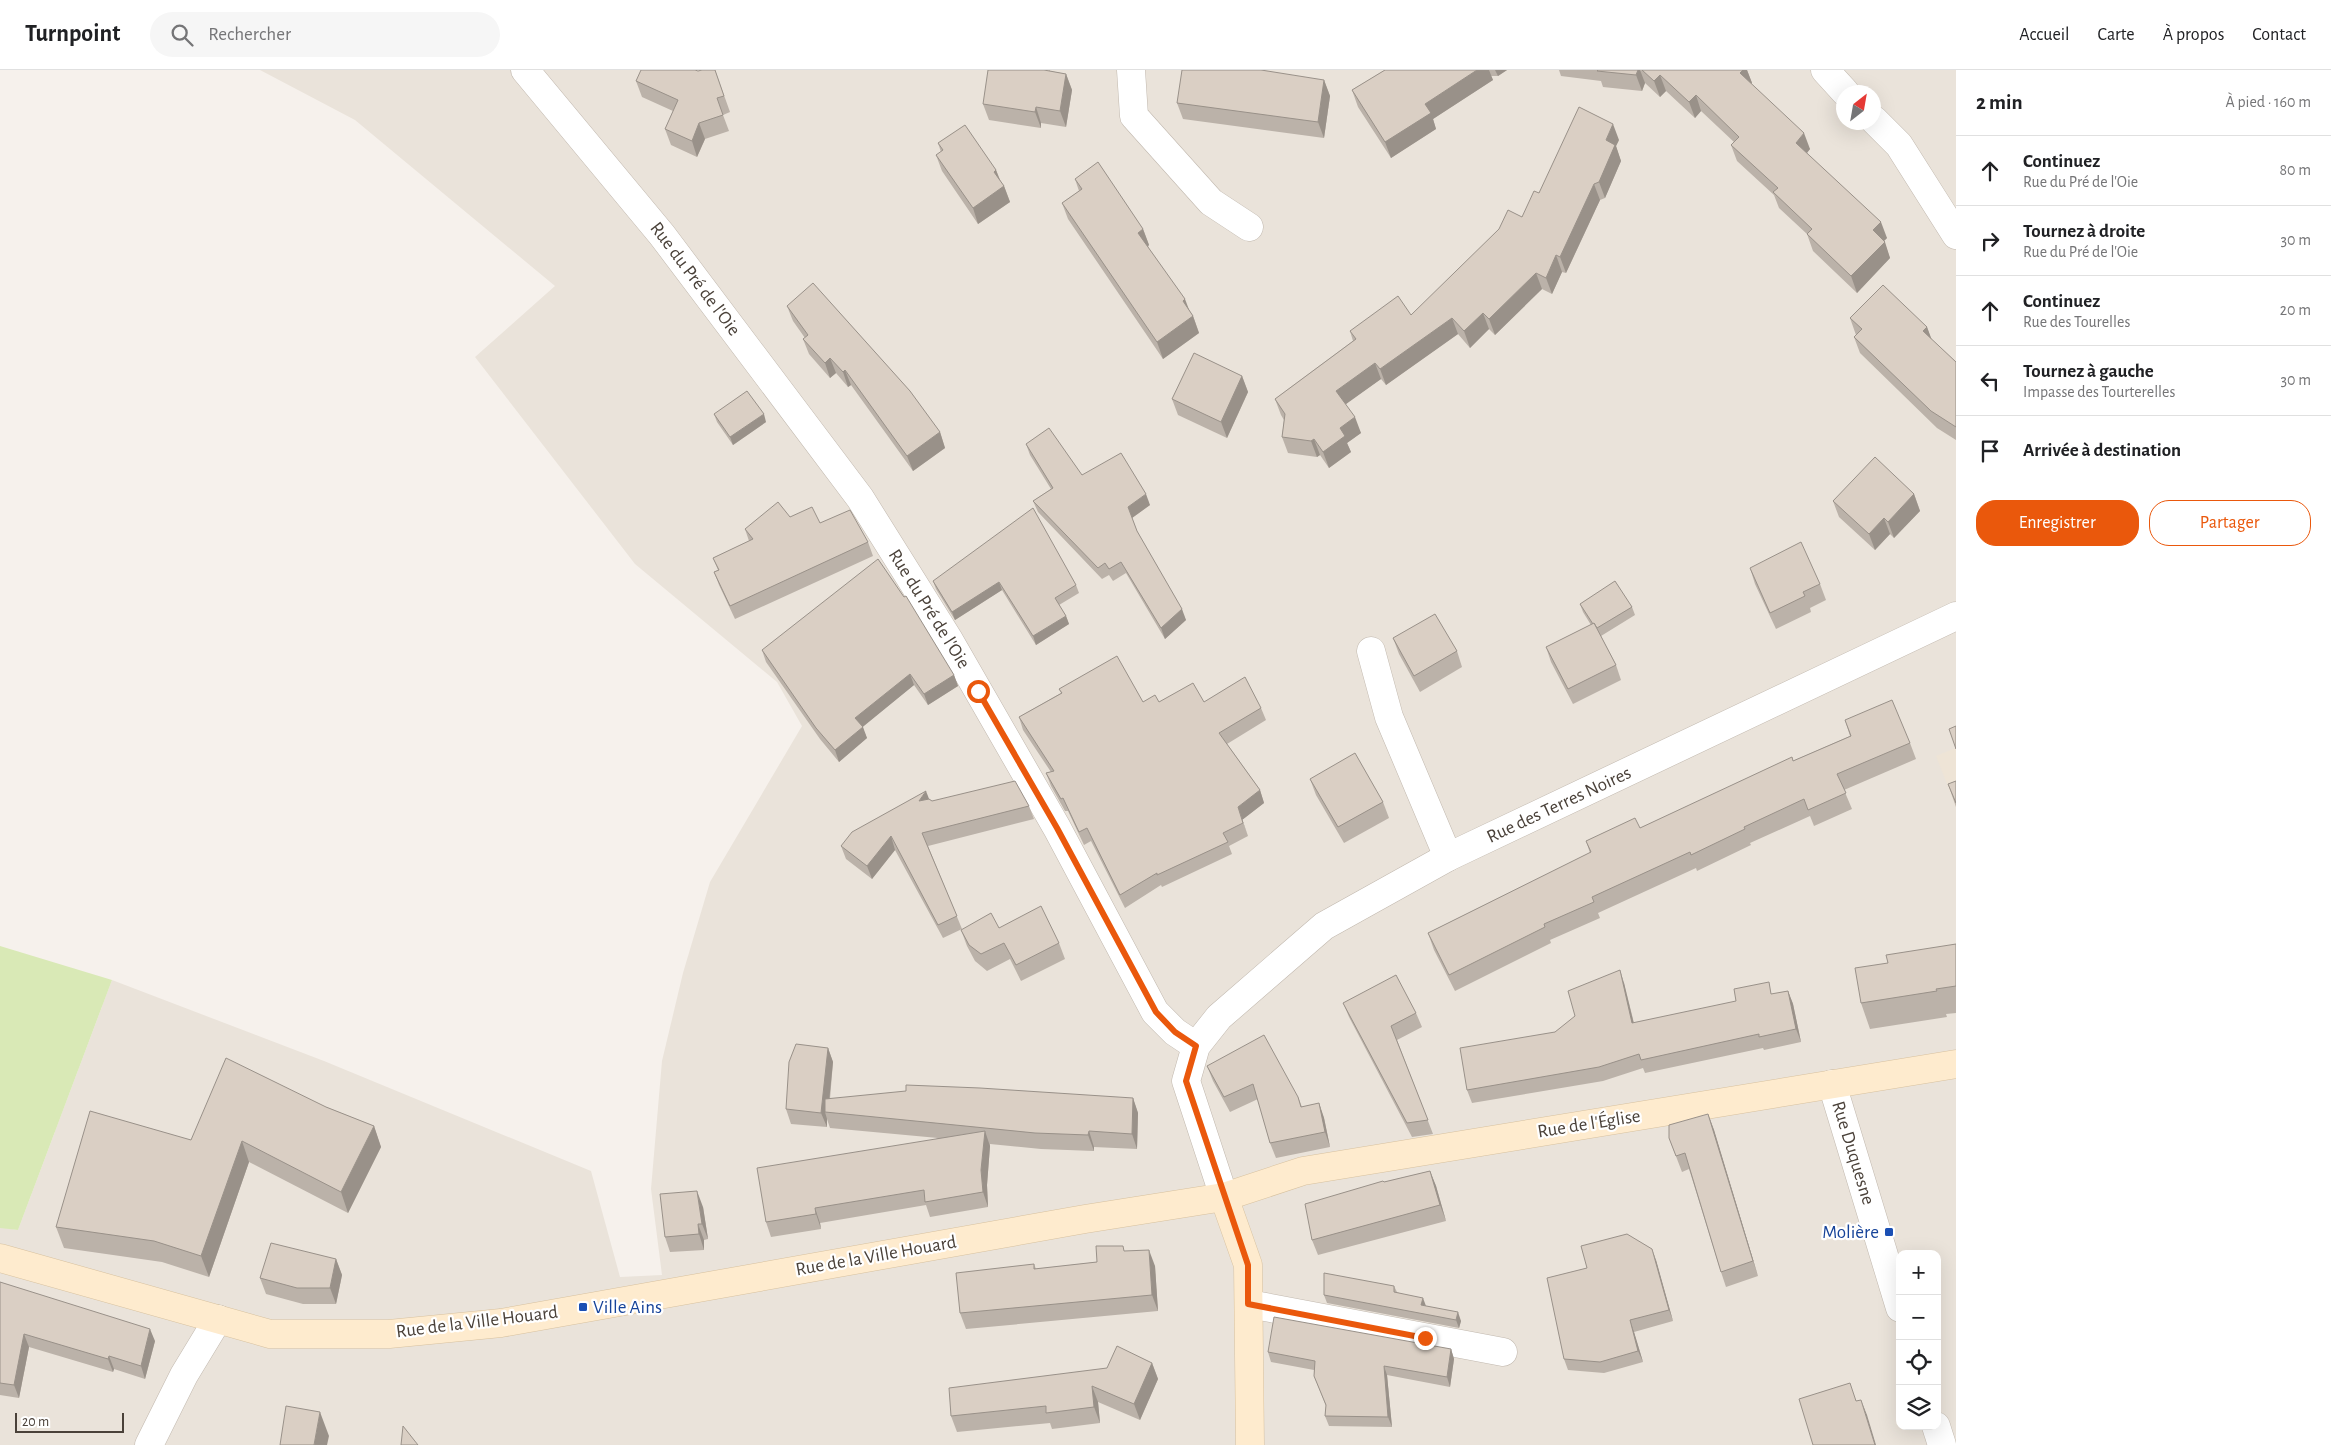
<!DOCTYPE html>
<html lang="fr">
<head>
<meta charset="utf-8">
<style>
  :root { --surface:#fff; --page:#f6f6f6; --text:#202124; --muted:#757577; --line:#e0e0e0; --accent:#ea580c }
  body { margin:0; font-family:"Alegreya Sans",sans-serif; background:var(--page); color:var(--text) }
  .controls { position:absolute; right:15px; bottom:15px; display:grid; overflow:hidden; border-radius:10px; box-shadow:0 5px 20px #0002 }
  .controls button { width:45px; height:45px; display:grid; place-items:center; padding:0; border:0; border-bottom:1px solid var(--line); background:var(--surface); color:var(--text); font:25px sans-serif }
  .compass { position:absolute; left:1836px; top:15px; width:45px; height:45px; border-radius:50%; background:var(--surface); box-shadow:0 5px 20px #0002; rotate:31deg }
  .scale { position:absolute; left:15px; bottom:12px; width:109px; box-sizing:border-box; padding-left:5px; border:2px solid #4a4139; border-top:0; font-size:14px; line-height:18px; white-space:nowrap; color:#4a4139; -webkit-text-stroke:4px #fff; paint-order:stroke }
  .stop { position:absolute; width:15px; height:15px; margin:-11px; border:4px solid #ea580c; border-radius:50%; background:#fff }
  .stop.end { background:#ea580c; border-color:#fff; box-shadow:0 1px 5px #0008 }
  .list { margin:0; padding:0; list-style:none }
  h2 { display:flex; justify-content:space-between; align-items:center; height:65px; margin:0; padding:0 20px; font-size:21px }
  h2 small { font-size:16px; font-weight:400; color:var(--muted) }
  .list li { display:grid; grid-template-columns:32px 1fr auto; gap:15px; align-items:center; box-sizing:border-box; height:70px; padding:0 20px; border-top:1px solid var(--line) }
  .list b { display:block; font-size:19px; white-space:nowrap }
  .list p { margin:0; font-size:16px; white-space:nowrap; color:var(--muted) }
  .list em { font-size:16px; font-style:normal; color:var(--muted) }
  .actions { display:flex; gap:10px; padding:15px 20px }
  .actions a { flex:1; padding:11px 0; border:1px solid var(--accent); border-radius:20px; text-align:center; font-size:18px; color:var(--accent) }
  .actions .main { background:var(--accent); color:#fff }
  .icon { flex:none; width:28px; height:28px; fill:none; stroke:currentColor; stroke-width:2; stroke-linecap:round; stroke-linejoin:round }
  .map { position:relative; flex:none; width:1956px; height:1375px; overflow:hidden }
  header { display:flex; align-items:center; gap:30px; box-sizing:border-box; height:70px; padding:0 25px; background:var(--surface); border-bottom:1px solid var(--line) }
  header strong { font-size:24px }
  nav { display:flex; gap:28px; margin-inline-start:auto; font-size:18px }
  .search { width:350px; height:45px; background:var(--page); display:flex; align-items:center; gap:12px; box-sizing:border-box; padding:0 18px; border-radius:28px; color:var(--muted); font-size:19px }
  main { display:flex }
  aside { flex:1; background:var(--surface) }
  .map>svg:first-child { display:block }
  .residential { fill:#eae3da; fill-rule:evenodd }
  .education { fill:#eee4d6 }
  .green { fill:#d9e9b6 }
  .lines { fill:none; stroke-linecap:round; stroke-linejoin:round }
  .street-casing { stroke:#c1b8ae; stroke-width:29 }
  .secondary-casing { stroke:#d7c19f; stroke-width:29 }
  .street { stroke:#fff; stroke-width:28 }
  .secondary { stroke:#feebce; stroke-width:28 }
  .wall { fill:#bbb2a9 }
  .shaded-wall { fill:#999189 }
  .building { fill:#dacfc4; stroke:#999189 }
  .route { stroke:#ea580c; stroke-width:6 }
  .transit-dot { fill:#1a4fb4; stroke:#fff; stroke-width:2 }
  .labels { text-anchor:middle; dominant-baseline:central; stroke-width:4.5; stroke-linejoin:round; paint-order:stroke }
  .street-label { font-size:19px; fill:#4a4139; stroke:#fff }
  .transit-label { font-size:19px; fill:#164399; stroke:#fff; text-anchor:end }
</style>
</head>
<body>
<header>
<strong>Turnpoint</strong>
<div class="search"><svg class="icon" aria-label="search" viewBox="0 0 24 24"><circle cx="10" cy="10" r="6"/><path d="M15 15l6 6"/></svg>Rechercher</div>
<nav><a>Accueil</a><a>Carte</a><a>À propos</a><a>Contact</a></nav>
</header>
<main>
<div class="map">
<svg width="1956" height="1375" viewBox="0 0 1956 1375">
  <rect width="100%" height="100%" fill="#f6f1ec"/>
  <path class="residential" d="M 260,0 L 1956,0 L 1956,1375 L 0,1375 L 0,1157 L 18,1160 L 112,910 L 324,991 L 591,1101 L 620,1207 L 662,1205 L 651,1119 L 662,991 L 683,903 L 710,812 L 802,656 L 777,612 L 635,494 L 475,287 L 555,216 L 355,50 ZM 1844,22 L 1874,22 L 1874,52 L 1844,52 ZM 1900,1184 L 1937,1184 L 1937,1356 L 1900,1356 Z"/>
  <path class="education" d="M 1956,678 L 1956,737 L 1936,686 Z"/>
  <path class="green" d="M 0,876 L 112,910 L 18,1160 L 0,1158 Z"/>
  <g class="lines">
    <defs>
      <g id="street">
        <path d="M 525,0 L 662,165 L 860,428 L 949,570 L 1057,758 L 1155,942 L 1175,962 L 1196,976"/>
        <path d="M 1131,0 L 1134,46 L 1211,132 L 1249,157"/>
        <path d="M 1825,0 L 1845,22"/>
        <path d="M 1874,50 L 1899,75 L 1956,165"/>
        <path d="M 1371,581 L 1389,647 L 1448,787"/>
        <path d="M 1832,1014 L 1900,1238"/>
        <path d="M 1224,1127 L 1186,1011 L 1196,976 L 1219,947 L 1324,856 L 1448,787 L 1956,546"/>
        <path d="M 1249,1234 L 1503,1282"/>
        <path d="M 1936,1356 L 1942,1375"/>
        <path d="M 149,1375 L 184,1305 L 218,1249"/>
      </g>
      <g id="secondary">
        <path d="M 1224,1127 L 1248,1195 L 1250,1375"/>
        <path d="M 0,1188 L 270,1264 L 389,1264 L 501,1253 L 1085,1149 L 1224,1127 L 1303,1101 L 1956,994"/>
      </g>
    </defs>
    <use href="#street" class="street-casing"/>
    <use href="#secondary" class="secondary-casing"/>
    <use href="#street" class="street"/>
    <use href="#secondary" class="secondary"/>
  </g>
  <g class="wall">
    <path d="M 715,0 L 730,42 L 723,45 L 729,61 L 705,69 L 697,87 L 671,75 L 665,59 L 673,41 L 642,27 L 636,11 L 698,1 Z"/>
    <path d="M 1050,0 L 1050,1 L 1066,4 L 1072,20 L 1066,57 L 1041,53 L 1041,58 L 989,50 L 983,34 Z"/>
    <path d="M 1385,0 L 1507,0 L 1498,6 L 1491,6 L 1493,10 L 1433,49 L 1436,59 L 1391,88 L 1358,37 L 1352,20 Z"/>
    <path d="M 1559,0 L 1747,0 L 1752,13 L 1751,14 L 1810,79 L 1807,83 L 1887,168 L 1884,171 L 1890,188 L 1857,223 L 1813,181 L 1807,164 L 1779,138 L 1774,125 L 1737,91 L 1731,75 L 1734,72 L 1701,41 L 1695,48 L 1666,21 L 1660,27 L 1645,13 L 1642,21 L 1603,17 L 1601,11 L 1561,6 Z"/>
    <path d="M 1324,10 L 1330,26 L 1324,68 L 1183,49 L 1177,33 Z"/>
    <path d="M 1619,70 L 1616,76 L 1621,91 L 1605,128 L 1600,130 L 1566,203 L 1562,202 L 1552,224 L 1542,219 L 1495,265 L 1489,259 L 1470,278 L 1458,264 L 1386,315 L 1381,309 L 1345,334 L 1361,363 L 1347,373 L 1351,382 L 1329,398 L 1320,385 L 1317,387 L 1288,383 L 1282,367 L 1284,350 L 1281,345 L 1275,329 L 1353,271 L 1350,261 L 1411,245 L 1522,147 L 1539,123 Z"/>
    <path d="M 938,73 L 996,100 L 1001,112 L 1004,116 L 1010,132 L 978,154 L 942,101 L 936,85 L 941,82 Z"/>
    <path d="M 1075,109 L 1143,159 L 1149,175 L 1148,177 L 1193,246 L 1199,263 L 1163,289 L 1068,149 L 1062,133 L 1079,121 Z"/>
    <path d="M 787,236 L 940,362 L 945,378 L 913,401 L 851,315 L 848,317 L 836,303 L 830,308 L 809,284 L 803,269 L 805,268 L 793,251 Z"/>
    <path d="M 1850,248 L 1927,257 L 1931,269 L 1956,292 L 1956,370 L 1937,358 L 1860,283 L 1854,267 L 1856,265 Z"/>
    <path d="M 1242,306 L 1248,322 L 1227,368 L 1178,345 L 1172,329 Z"/>
    <path d="M 714,344 L 766,352 L 733,375 L 717,352 Z"/>
    <path d="M 1026,374 L 1082,405 L 1150,435 L 1132,448 L 1137,461 L 1186,550 L 1165,569 L 1126,503 L 1113,511 L 1109,505 L 1102,509 L 1038,442 L 1033,431 L 1051,419 L 1030,385 Z"/>
    <path d="M 1914,424 L 1920,441 L 1894,468 L 1890,464 L 1875,480 L 1839,447 L 1833,431 Z"/>
    <path d="M 790,447 L 820,453 L 868,472 L 873,486 L 735,549 L 719,515 L 714,502 L 718,500 L 713,488 L 749,471 L 745,459 Z"/>
    <path d="M 1750,498 L 1820,514 L 1826,530 L 1810,538 L 1811,542 L 1776,559 L 1755,514 Z"/>
    <path d="M 933,511 L 1076,515 L 1079,523 L 1059,535 L 1066,546 L 1069,554 L 1036,575 L 1002,520 L 955,550 L 936,519 Z"/>
    <path d="M 1580,534 L 1632,537 L 1635,545 L 1601,566 L 1616,595 L 1621,610 L 1573,634 L 1551,592 L 1546,577 L 1591,555 L 1583,542 Z"/>
    <path d="M 1393,568 L 1457,581 L 1462,597 L 1420,622 L 1399,584 Z"/>
    <path d="M 762,580 L 954,605 L 958,616 L 928,635 L 914,615 L 862,657 L 867,668 L 839,692 L 820,669 L 766,592 Z"/>
    <path d="M 1059,619 L 1143,632 L 1204,632 L 1261,638 L 1266,650 L 1227,674 L 1260,720 L 1264,733 L 1242,750 L 1248,766 L 1229,776 L 1232,784 L 1162,817 L 1161,815 L 1125,838 L 1091,771 L 1084,775 L 1068,741 L 1065,741 L 1051,716 L 1046,703 L 1051,702 L 1023,660 L 1019,647 L 1061,623 Z"/>
    <path d="M 1845,650 L 1910,673 L 1916,689 L 1844,720 L 1852,739 L 1814,756 L 1810,746 L 1750,773 L 1751,775 L 1697,801 L 1696,798 L 1598,843 L 1600,848 L 1550,870 L 1551,873 L 1455,921 L 1434,880 L 1428,863 L 1590,783 L 1586,771 L 1640,758 L 1850,666 Z"/>
    <path d="M 1310,709 L 1383,732 L 1389,748 L 1344,773 L 1316,725 Z"/>
    <path d="M 1956,711 L 1956,737 L 1948,714 Z"/>
    <path d="M 929,729 L 932,731 L 1029,736 L 1034,749 L 928,776 L 962,859 L 943,868 L 895,780 L 872,809 L 846,789 L 841,776 Z"/>
    <path d="M 999,858 L 1059,873 L 1065,889 L 1021,911 L 1010,889 L 987,901 L 975,891 L 967,876 L 961,860 Z"/>
    <path d="M 1956,874 L 1956,943 L 1946,944 L 1947,947 L 1870,959 L 1861,933 L 1888,893 Z"/>
    <path d="M 1624,913 L 1634,953 L 1788,921 L 1793,934 L 1801,972 L 1764,980 L 1763,978 L 1645,1003 L 1643,998 L 1603,1011 L 1472,1033 L 1467,1020 L 1555,962 Z"/>
    <path d="M 1343,933 L 1416,943 L 1422,957 L 1397,970 L 1433,1064 L 1412,1067 L 1349,947 Z"/>
    <path d="M 828,978 L 833,992 L 830,1029 L 1133,1028 L 1138,1043 L 1137,1079 L 1094,1077 L 1094,1081 L 1041,1079 L 990,1074 L 990,1076 L 987,1115 L 988,1137 L 930,1147 L 926,1135 L 820,1153 L 821,1159 L 771,1167 L 766,1152 L 938,1068 L 830,1058 L 827,1049 L 827,1057 L 791,1054 L 786,1039 Z"/>
    <path d="M 1207,996 L 1298,1027 L 1302,1037 L 1319,1033 L 1324,1048 L 1330,1077 L 1276,1088 L 1270,1073 L 1258,1029 L 1230,1042 L 1213,1011 Z"/>
    <path d="M 326,1037 L 374,1056 L 381,1077 L 348,1143 L 249,1092 L 209,1207 L 162,1192 L 64,1178 L 56,1157 L 191,1070 Z"/>
    <path d="M 1708,1044 L 1714,1060 L 1758,1206 L 1726,1217 L 1721,1202 L 1689,1099 L 1682,1102 L 1669,1068 Z"/>
    <path d="M 1430,1101 L 1436,1116 L 1446,1151 L 1318,1185 L 1312,1170 L 1384,1112 Z"/>
    <path d="M 703,1137 L 708,1169 L 704,1170 L 704,1180 L 670,1182 L 665,1167 Z"/>
    <path d="M 1125,1181 L 1155,1196 L 1158,1241 L 966,1259 L 960,1243 L 1034,1194 L 1036,1199 L 1097,1192 Z"/>
    <path d="M 336,1189 L 342,1205 L 336,1234 L 303,1234 L 266,1224 L 260,1208 Z"/>
    <path d="M 1656,1190 L 1673,1251 L 1634,1262 L 1643,1292 L 1604,1303 L 1568,1300 L 1564,1289 Z"/>
    <path d="M 0,1212 L 155,1271 L 145,1309 L 114,1299 L 113,1302 L 29,1277 L 19,1328 L 0,1325 Z"/>
    <path d="M 1394,1216 L 1397,1222 L 1426,1236 L 1461,1251 L 1459,1258 L 1327,1233 L 1324,1225 Z"/>
    <path d="M 1451,1279 L 1454,1289 L 1450,1317 L 1387,1305 L 1392,1357 L 1329,1356 L 1325,1346 L 1326,1336 L 1314,1306 L 1314,1300 L 1271,1292 L 1268,1282 Z"/>
    <path d="M 1152,1293 L 1158,1309 L 1140,1350 L 1098,1332 L 1100,1353 L 1052,1359 L 1050,1353 L 957,1362 L 951,1346 Z"/>
  </g>
  <g class="shaded-wall">
    <path d="M 1477,0 L 1489,0 L 1493,10 L 1433,49 L 1436,59 L 1391,88 L 1385,72 L 1425,34 Z"/>
    <path d="M 1495,0 L 1507,0 L 1498,6 Z"/>
    <path d="M 1638,0 L 1640,0 L 1645,13 L 1642,21 L 1636,5 Z"/>
    <path d="M 1743,0 L 1747,0 L 1752,13 L 1746,19 L 1740,3 Z"/>
    <path d="M 1066,4 L 1072,20 L 1066,57 L 1060,41 Z"/>
    <path d="M 1660,5 L 1666,21 L 1660,27 L 1654,11 Z"/>
    <path d="M 1324,10 L 1330,26 L 1324,68 L 1318,52 Z"/>
    <path d="M 1696,25 L 1701,41 L 1695,48 L 1689,32 Z"/>
    <path d="M 1036,37 L 1041,53 L 1041,58 L 1035,42 Z"/>
    <path d="M 699,53 L 705,69 L 697,87 L 692,71 Z"/>
    <path d="M 1613,54 L 1619,70 L 1616,76 L 1621,91 L 1605,128 L 1599,112 L 1606,70 Z"/>
    <path d="M 1804,63 L 1810,79 L 1802,89 L 1796,73 Z"/>
    <path d="M 996,100 L 1002,116 L 994,102 Z"/>
    <path d="M 1594,114 L 1600,130 L 1566,203 L 1560,187 Z"/>
    <path d="M 1004,116 L 1010,132 L 978,154 L 973,138 Z"/>
    <path d="M 1881,152 L 1887,168 L 1879,176 L 1873,160 Z"/>
    <path d="M 1143,159 L 1149,175 L 1144,179 L 1138,163 Z"/>
    <path d="M 1885,172 L 1890,188 L 1857,223 L 1851,206 Z"/>
    <path d="M 1556,185 L 1562,202 L 1552,224 L 1546,208 Z"/>
    <path d="M 1536,203 L 1542,219 L 1495,265 L 1489,249 Z"/>
    <path d="M 1185,229 L 1191,245 L 1183,231 Z"/>
    <path d="M 1483,243 L 1489,259 L 1470,278 L 1464,261 Z"/>
    <path d="M 1193,246 L 1199,263 L 1163,289 L 1157,272 Z"/>
    <path d="M 1452,248 L 1458,264 L 1386,315 L 1380,299 Z"/>
    <path d="M 1927,257 L 1933,273 L 1923,261 Z"/>
    <path d="M 830,288 L 836,303 L 830,308 L 825,293 Z"/>
    <path d="M 1375,293 L 1381,309 L 1342,337 L 1336,321 Z"/>
    <path d="M 845,300 L 851,315 L 848,317 L 843,302 Z"/>
    <path d="M 1242,306 L 1248,322 L 1227,368 L 1221,352 Z"/>
    <path d="M 764,344 L 766,352 L 733,375 L 730,367 Z"/>
    <path d="M 1355,347 L 1361,363 L 1347,373 L 1351,382 L 1329,398 L 1323,382 L 1340,358 Z"/>
    <path d="M 940,362 L 945,378 L 913,401 L 907,386 Z"/>
    <path d="M 1314,369 L 1320,385 L 1317,387 L 1311,371 Z"/>
    <path d="M 1146,424 L 1150,435 L 1132,448 L 1128,437 Z"/>
    <path d="M 1914,424 L 1920,441 L 1894,468 L 1888,452 Z"/>
    <path d="M 1884,448 L 1890,464 L 1875,480 L 1869,464 Z"/>
    <path d="M 999,512 L 1002,520 L 955,550 L 952,542 Z"/>
    <path d="M 1182,539 L 1186,550 L 1165,569 L 1161,558 Z"/>
    <path d="M 1066,546 L 1069,554 L 1036,575 L 1033,566 Z"/>
    <path d="M 910,604 L 914,615 L 859,660 L 855,648 Z"/>
    <path d="M 954,605 L 958,616 L 928,635 L 924,624 Z"/>
    <path d="M 863,657 L 867,668 L 839,692 L 835,680 Z"/>
    <path d="M 1260,720 L 1264,733 L 1242,750 L 1248,766 L 1238,737 Z"/>
    <path d="M 926,721 L 931,734 L 919,731 Z"/>
    <path d="M 891,766 L 895,780 L 872,809 L 867,796 Z"/>
    <path d="M 1620,900 L 1624,913 L 1637,967 L 1632,953 Z"/>
    <path d="M 1788,921 L 1793,934 L 1801,972 L 1796,959 Z"/>
    <path d="M 828,978 L 833,992 L 828,1042 L 825,1042 L 827,1049 L 827,1057 L 821,1043 Z"/>
    <path d="M 1133,1028 L 1138,1043 L 1137,1079 L 1132,1064 Z"/>
    <path d="M 1319,1033 L 1324,1048 L 1330,1077 L 1325,1062 Z"/>
    <path d="M 1708,1044 L 1714,1060 L 1758,1206 L 1753,1191 Z"/>
    <path d="M 374,1056 L 381,1077 L 348,1143 L 341,1122 Z"/>
    <path d="M 985,1061 L 990,1076 L 987,1115 L 988,1137 L 983,1122 L 981,1100 Z"/>
    <path d="M 1089,1061 L 1094,1077 L 1094,1081 L 1088,1065 Z"/>
    <path d="M 242,1071 L 249,1092 L 209,1207 L 201,1186 Z"/>
    <path d="M 1430,1101 L 1436,1116 L 1446,1151 L 1440,1135 Z"/>
    <path d="M 697,1121 L 703,1137 L 708,1169 L 702,1154 Z"/>
    <path d="M 815,1138 L 820,1153 L 821,1159 L 816,1144 Z"/>
    <path d="M 698,1154 L 704,1170 L 704,1180 L 699,1164 Z"/>
    <path d="M 1652,1179 L 1656,1190 L 1673,1251 L 1669,1240 Z"/>
    <path d="M 1149,1180 L 1155,1196 L 1158,1241 L 1152,1225 Z"/>
    <path d="M 336,1189 L 342,1205 L 336,1234 L 330,1218 Z"/>
    <path d="M 1423,1228 L 1426,1236 L 1421,1235 Z"/>
    <path d="M 1458,1242 L 1461,1251 L 1459,1258 L 1456,1250 Z"/>
    <path d="M 1630,1250 L 1634,1262 L 1643,1292 L 1638,1281 Z"/>
    <path d="M 150,1259 L 155,1271 L 145,1309 L 141,1296 Z"/>
    <path d="M 24,1264 L 29,1277 L 19,1328 L 14,1315 Z"/>
    <path d="M 1451,1279 L 1454,1289 L 1450,1317 L 1447,1307 Z"/>
    <path d="M 109,1286 L 114,1299 L 113,1302 L 108,1289 Z"/>
    <path d="M 1152,1293 L 1158,1309 L 1140,1350 L 1134,1334 Z"/>
    <path d="M 1384,1296 L 1387,1305 L 1392,1357 L 1388,1347 Z"/>
    <path d="M 1092,1316 L 1098,1332 L 1100,1353 L 1094,1337 Z"/>
    <path d="M 1861,1330 L 1867,1345 L 1876,1375 L 1875,1375 Z"/>
    <path d="M 320,1342 L 329,1366 L 327,1375 L 314,1375 Z"/>
  </g>
  <g class="building">
    <path d="M 641,0 L 695,0 L 698,1 L 702,0 L 715,0 L 724,26 L 717,28 L 723,45 L 699,53 L 692,71 L 665,59 L 678,30 L 636,11 Z"/>
    <path d="M 988,0 L 1044,0 L 1066,4 L 1060,41 L 1036,37 L 1035,42 L 983,34 Z"/>
    <path d="M 1182,0 L 1261,0 L 1324,10 L 1318,52 L 1177,33 Z"/>
    <path d="M 1385,0 L 1477,0 L 1425,34 L 1431,43 L 1385,72 L 1352,20 Z"/>
    <path d="M 1598,0 L 1638,0 L 1636,5 L 1597,1 Z"/>
    <path d="M 1642,0 L 1743,0 L 1740,3 L 1804,63 L 1796,73 L 1881,152 L 1873,160 L 1885,172 L 1851,206 L 1807,164 L 1812,159 L 1773,122 L 1778,118 L 1731,75 L 1739,67 L 1696,25 L 1689,32 L 1660,5 L 1654,11 Z"/>
    <path d="M 1579,37 L 1613,54 L 1606,70 L 1615,75 L 1599,112 L 1594,114 L 1560,187 L 1556,185 L 1546,208 L 1536,203 L 1489,249 L 1483,243 L 1464,261 L 1452,248 L 1380,299 L 1375,293 L 1336,321 L 1355,347 L 1340,358 L 1345,366 L 1323,382 L 1314,369 L 1311,371 L 1282,367 L 1285,344 L 1275,329 L 1356,269 L 1350,261 L 1398,226 L 1411,245 L 1499,159 L 1508,140 L 1522,147 L 1534,121 L 1539,123 Z"/>
    <path d="M 965,55 L 996,100 L 994,102 L 1004,116 L 973,138 L 936,85 L 943,80 L 938,73 Z"/>
    <path d="M 1098,92 L 1143,159 L 1138,163 L 1185,229 L 1183,231 L 1193,246 L 1157,272 L 1062,133 L 1082,119 L 1075,109 Z"/>
    <path d="M 813,213 L 910,321 L 940,362 L 907,386 L 845,300 L 843,302 L 830,288 L 825,293 L 803,269 L 808,265 L 787,236 Z"/>
    <path d="M 1883,215 L 1927,257 L 1923,261 L 1956,292 L 1956,357 L 1931,341 L 1854,267 L 1862,259 L 1850,248 Z"/>
    <path d="M 1194,283 L 1242,306 L 1221,352 L 1172,329 Z"/>
    <path d="M 747,321 L 764,344 L 730,367 L 714,344 Z"/>
    <path d="M 1049,358 L 1082,405 L 1121,383 L 1146,424 L 1128,437 L 1137,461 L 1182,539 L 1161,558 L 1121,492 L 1109,499 L 1105,493 L 1098,498 L 1033,431 L 1053,418 L 1026,374 Z"/>
    <path d="M 1875,387 L 1914,424 L 1888,452 L 1884,448 L 1869,464 L 1833,431 Z"/>
    <path d="M 778,432 L 790,447 L 812,437 L 820,453 L 850,440 L 868,472 L 730,536 L 714,502 L 719,500 L 713,488 L 753,469 L 745,459 Z"/>
    <path d="M 1033,438 L 1076,515 L 1055,528 L 1066,546 L 1033,566 L 999,512 L 952,542 L 933,511 Z"/>
    <path d="M 1801,472 L 1820,514 L 1803,522 L 1805,526 L 1770,543 L 1750,498 Z"/>
    <path d="M 878,489 L 904,527 L 906,526 L 954,605 L 924,624 L 910,604 L 855,648 L 863,657 L 835,680 L 816,658 L 762,580 Z"/>
    <path d="M 1615,511 L 1632,537 L 1597,558 L 1594,553 L 1593,554 L 1580,534 Z"/>
    <path d="M 1435,544 L 1457,581 L 1414,606 L 1393,568 Z"/>
    <path d="M 1594,553 L 1616,595 L 1568,619 L 1546,577 Z"/>
    <path d="M 1117,586 L 1143,632 L 1155,625 L 1159,632 L 1193,613 L 1204,632 L 1245,607 L 1261,638 L 1219,663 L 1260,720 L 1238,737 L 1243,753 L 1223,763 L 1228,772 L 1157,805 L 1157,803 L 1120,825 L 1087,758 L 1079,762 L 1063,728 L 1061,729 L 1046,703 L 1054,701 L 1019,647 L 1062,623 L 1059,619 Z"/>
    <path d="M 1892,630 L 1910,673 L 1837,704 L 1846,723 L 1808,740 L 1804,729 L 1744,757 L 1745,759 L 1691,785 L 1690,782 L 1592,827 L 1594,832 L 1544,854 L 1545,857 L 1449,905 L 1428,863 L 1591,782 L 1586,771 L 1635,748 L 1640,758 L 1792,687 L 1793,691 L 1851,666 L 1845,650 Z"/>
    <path d="M 1956,656 L 1956,679 L 1949,659 Z"/>
    <path d="M 1355,683 L 1383,732 L 1338,757 L 1310,709 Z"/>
    <path d="M 1015,711 L 1029,736 L 922,763 L 957,846 L 938,855 L 891,766 L 867,796 L 841,776 L 852,762 L 926,721 L 919,731 L 929,729 L 932,731 Z"/>
    <path d="M 1956,711 L 1956,733 L 1948,714 Z"/>
    <path d="M 1041,836 L 1059,873 L 1016,895 L 1004,873 L 981,884 L 969,875 L 961,860 L 991,843 L 999,858 Z"/>
    <path d="M 1956,874 L 1956,916 L 1936,919 L 1937,921 L 1861,933 L 1855,898 L 1888,893 L 1886,885 Z"/>
    <path d="M 1620,900 L 1632,953 L 1736,931 L 1734,919 L 1769,912 L 1771,924 L 1788,921 L 1796,959 L 1759,967 L 1759,964 L 1641,990 L 1639,984 L 1599,997 L 1467,1020 L 1460,978 L 1555,962 L 1575,946 L 1568,921 Z"/>
    <path d="M 1396,905 L 1416,943 L 1391,956 L 1428,1050 L 1407,1053 L 1343,933 Z"/>
    <path d="M 1264,965 L 1298,1027 L 1301,1037 L 1319,1033 L 1325,1062 L 1270,1073 L 1253,1014 L 1224,1027 L 1207,996 Z"/>
    <path d="M 796,974 L 828,978 L 821,1043 L 786,1039 L 789,992 Z"/>
    <path d="M 226,988 L 326,1037 L 374,1056 L 341,1122 L 242,1071 L 201,1186 L 154,1171 L 56,1157 L 90,1041 L 191,1070 Z"/>
    <path d="M 906,1015 L 980,1018 L 1133,1028 L 1132,1064 L 1089,1061 L 1088,1065 L 1035,1063 L 825,1042 L 825,1029 L 906,1021 Z"/>
    <path d="M 1708,1044 L 1753,1191 L 1721,1202 L 1685,1083 L 1676,1086 L 1669,1068 L 1669,1055 Z"/>
    <path d="M 985,1061 L 981,1100 L 983,1122 L 925,1132 L 924,1120 L 815,1138 L 816,1144 L 766,1152 L 757,1098 Z"/>
    <path d="M 1430,1101 L 1440,1135 L 1312,1170 L 1305,1134 L 1383,1111 L 1384,1112 Z"/>
    <path d="M 697,1121 L 702,1154 L 698,1154 L 699,1164 L 665,1167 L 660,1124 Z"/>
    <path d="M 1627,1164 L 1652,1179 L 1669,1240 L 1630,1250 L 1638,1281 L 1600,1292 L 1564,1289 L 1547,1208 L 1587,1198 L 1581,1176 Z"/>
    <path d="M 271,1173 L 336,1189 L 330,1218 L 297,1218 L 260,1208 Z"/>
    <path d="M 1096,1176 L 1123,1176 L 1124,1181 L 1149,1180 L 1152,1225 L 960,1243 L 956,1203 L 1034,1194 L 1034,1199 L 1097,1192 Z"/>
    <path d="M 1324,1203 L 1394,1216 L 1394,1222 L 1423,1228 L 1421,1235 L 1458,1242 L 1456,1250 L 1324,1225 Z"/>
    <path d="M 0,1212 L 150,1259 L 141,1296 L 109,1286 L 108,1289 L 24,1264 L 14,1315 L 0,1313 Z"/>
    <path d="M 1274,1247 L 1451,1279 L 1447,1307 L 1384,1296 L 1388,1347 L 1325,1346 L 1326,1335 L 1314,1306 L 1315,1291 L 1268,1282 Z"/>
    <path d="M 1117,1276 L 1152,1293 L 1134,1334 L 1092,1316 L 1094,1337 L 1046,1343 L 1046,1336 L 951,1346 L 949,1318 L 1107,1298 Z"/>
    <path d="M 1850,1313 L 1856,1331 L 1861,1330 L 1875,1375 L 1813,1375 L 1799,1329 Z"/>
    <path d="M 286,1336 L 320,1342 L 314,1375 L 280,1375 Z"/>
    <path d="M 403,1356 L 418,1375 L 401,1375 Z"/>
  </g>
  <g class="lines">
    <path class="route" d="M 978,621 L 1057,758 L 1156,942 L 1175,962 L 1196,976 L 1186,1011 L 1248,1195 L 1248,1234 L 1425,1268"/>
  </g>
  <g class="transit-dot">
    <rect x="1884" y="1157" width="10" height="10" rx="2.5"/>
    <rect x="578" y="1232" width="10" height="10" rx="2.5"/>
  </g>
  <g class="labels">
    <g class="street-label">
      <text transform="translate(695 209) rotate(53)">Rue du Pré de l'Oie</text>
      <text transform="translate(929 539) rotate(58)">Rue du Pré de l'Oie</text>
      <text transform="translate(1559 735) rotate(-25)">Rue des Terres Noires</text>
      <text transform="translate(1589 1054) rotate(-9)">Rue de l'Église</text>
      <text transform="translate(1853 1083) rotate(73)">Rue Duquesne</text>
      <text transform="translate(876 1186) rotate(-10)">Rue de la Ville Houard</text>
      <text transform="translate(477 1252) rotate(-7)">Rue de la Ville Houard</text>
    </g>
    <g class="transit-label">
      <text x="1879" y="1162">Molière</text>
      <text x="593" y="1237" text-anchor="start">Ville Ains</text>
    </g>
  </g>
</svg>
<div class="controls">
<button>+</button>
<button>−</button>
<button><svg class="icon" aria-label="locate" viewBox="0 0 24 24"><circle cx="12" cy="12" r="6"/><path d="M12 2v4M12 18v4M2 12h4M18 12h4"/></svg></button>
<button><svg class="icon" aria-label="layers" viewBox="0 0 24 24"><path d="M12 4l9 5-9 5-9-5zM3 14l9 5 9-5"/></svg></button>
</div>
<svg class="compass" viewBox="-18 -18 36 36"><path d="M0-13l5 13h-10z" fill="#e53935"/><path d="M0 13l5-13h-10z" fill="#757577"/></svg>
<div class="scale">20 m</div>
<div class="stop" style="left:978px;top:621px"></div>
<div class="stop end" style="left:1425px;top:1268px"></div>
</div>
<aside>
<h2>2 min<small>À pied · 160 m</small></h2>
<ul class="list">
<li><svg class="icon" aria-label="ahead" viewBox="0 0 24 24"><path d="M12 20V5M6 11l6-6 6 6"/></svg><div><b>Continuez</b><p>Rue du Pré de l'Oie</p></div><em>80 m</em></li>
<li><svg class="icon" aria-label="right" viewBox="0 0 24 24"><path d="M7 20v-9h11M14 6l5 5-5 5"/></svg><div><b>Tournez à droite</b><p>Rue du Pré de l'Oie</p></div><em>30 m</em></li>
<li><svg class="icon" aria-label="ahead" viewBox="0 0 24 24"><path d="M12 20V5M6 11l6-6 6 6"/></svg><div><b>Continuez</b><p>Rue des Tourelles</p></div><em>20 m</em></li>
<li><svg class="icon" aria-label="left" viewBox="0 0 24 24"><path d="M17 20v-9H6M10 6l-5 5 5 5"/></svg><div><b>Tournez à gauche</b><p>Impasse des Tourterelles</p></div><em>30 m</em></li>
<li><svg class="icon" aria-label="arrive" viewBox="0 0 24 24"><path d="M6 21V4h12l-3 4 3 4H6"/></svg><div><b>Arrivée à destination</b></div></li>
</ul>
<div class="actions"><a class="main">Enregistrer</a><a>Partager</a></div>
</aside>
</main>
</body>
</html>
